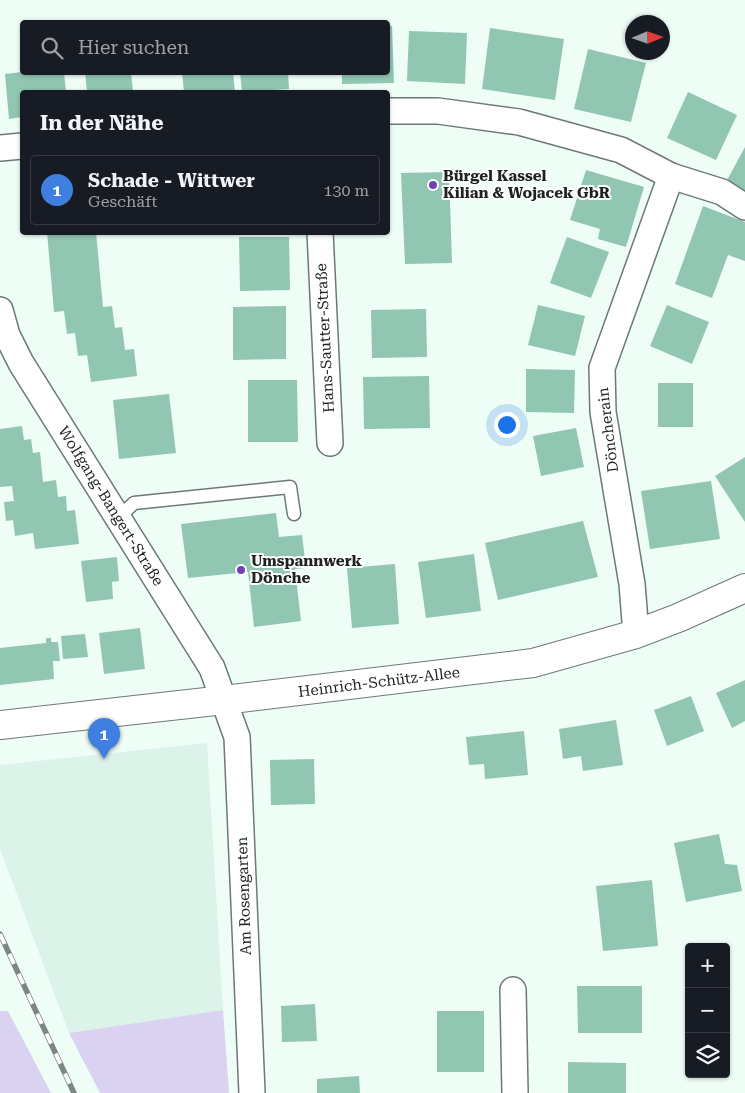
<!DOCTYPE html>
<html lang="de">
<head>
<meta charset="utf-8">
<style>
  :root { --surface:#171b24; --page:#242831; --text:#f1f3f6; --muted:#9ea1a6; --line:#363941; --accent:#8c9099 }
  body { margin:0; font-family:"Roboto Serif",serif; background:var(--page); color:var(--text) }
  .controls { position:absolute; right:15px; bottom:15px; display:grid; overflow:hidden; border-radius:5px; box-shadow:0 1px 4px #0004 }
  .controls button { width:45px; height:45px; display:grid; place-items:center; padding:0; border:0; border-bottom:1px solid var(--line); background:var(--surface); color:var(--text); font:25px sans-serif }
  .compass { position:absolute; left:625px; top:15px; width:45px; height:45px; border-radius:50%; background:var(--surface); box-shadow:0 1px 4px #0004; rotate:88deg }
  .you { position:absolute; left:506px; top:424px; width:18px; height:18px; margin:-12px; border:4px solid #fff; border-radius:50%; background:#1a73e8; box-shadow:0 0 0 8px #1a73e833 }
  .badge { display:grid; place-items:center; width:32px; height:32px; border-radius:50%; background:var(--accent); color:#fff; font-size:16px; font-weight:700 }
  .pin { position:absolute; translate:-50% -41px; filter:drop-shadow(0 1px 2px #0008) }
  .pin::after { content:''; position:absolute; top:26px; width:18px; height:15px; background:inherit; clip-path:polygon(0 0,100% 0,50% 100%) }
  .list { margin:0; padding:0; list-style:none }
  h2 { display:flex; justify-content:space-between; align-items:center; height:65px; margin:0; padding:0 20px; font-size:21px }
  h2 small { font-size:16px; font-weight:400; color:var(--muted) }
  .list li { display:grid; grid-template-columns:32px 1fr auto; gap:15px; align-items:center; box-sizing:border-box; height:70px; margin:0 10px 10px; padding:0 10px; border:1px solid var(--line); border-radius:5px }
  .list b { display:block; font-size:19px; white-space:nowrap }
  .list p { margin:0; font-size:16px; white-space:nowrap; color:var(--muted) }
  .list em { font-size:16px; font-style:normal; color:var(--muted) }
  .icon { flex:none; width:28px; height:28px; fill:none; stroke:currentColor; stroke-width:2; stroke-linecap:round; stroke-linejoin:round }
  .map { position:relative; flex:none; width:745px; height:1093px; overflow:hidden }
  .search { position:absolute; background:var(--surface); box-shadow:0 1px 4px #0004; left:20px; top:20px; width:370px; height:55px; display:flex; align-items:center; gap:12px; box-sizing:border-box; padding:0 18px; border-radius:5px; color:var(--muted); font-size:19px }
  .panel { position:absolute; background:var(--surface); box-shadow:0 1px 4px #0004; left:20px; top:90px; width:370px; height:145px; border-radius:5px }
  .map>svg:first-child { display:block }
  .built { fill:#dcf3ea }
  .green { fill:#d9d2f0 }
  .building { fill:#91c6b2 }
  .lines { fill:none; stroke-linecap:round; stroke-linejoin:round }
  .lane-casing { stroke:#6d7974; stroke-width:15 }
  .street-casing { stroke:#6d7974; stroke-width:28 }
  .secondary-casing { stroke:#6d7974; stroke-width:30 }
  .lane { stroke:#fff; stroke-width:12 }
  .street { stroke:#fff; stroke-width:25 }
  .secondary { stroke:#fff; stroke-width:28 }
  .rail-casing { stroke:#7d8682; stroke-width:5.5 }
  .rail { stroke:#fff; stroke-width:4; stroke-dasharray:11; stroke-linecap:butt }
  .poi-dot { fill:#6f41b9; stroke:#fff; stroke-width:2 }
  .labels { text-anchor:middle; dominant-baseline:central; stroke-width:4; stroke-linejoin:round; paint-order:stroke }
  .poi-label { font-size:15px; font-weight:bold; fill:#1e2321; stroke:#fff; text-anchor:start }
  .street-label { font-size:15px; fill:#1e2321; stroke:#fff }
</style>
</head>
<body>
<div class="map">
<svg width="745" height="1093" viewBox="0 0 745 1093">
  <rect width="100%" height="100%" fill="#effdf7"/>
  <path class="built" d="M 207,743 L 223,1010 L 69,1033 L 0,849 L 0,765 Z"/>
  <g class="green">
    <path d="M 223,1010 L 229,1093 L 100,1093 L 69,1033 Z"/>
    <path d="M 0,1011 L 8,1011 L 51,1093 L 0,1093 Z"/>
  </g>
  <g class="building">
    <path d="M 388,26 L 392,26 L 394,83 L 342,84 L 342,72 L 388,72 Z"/>
    <path d="M 490,28 L 564,39 L 555,100 L 482,89 Z"/>
    <path d="M 409,31 L 467,33 L 465,84 L 407,81 Z"/>
    <path d="M 588,49 L 646,63 L 631,122 L 574,109 Z"/>
    <path d="M 22,72 L 64,72 L 66,92 L 22,92 L 22,117 L 9,119 L 5,74 Z"/>
    <path d="M 85,72 L 131,72 L 133,92 L 87,92 Z"/>
    <path d="M 182,72 L 233,72 L 235,92 L 184,92 Z"/>
    <path d="M 240,72 L 288,72 L 289,89 L 242,92 Z"/>
    <path d="M 688,92 L 737,115 L 716,160 L 667,138 Z"/>
    <path d="M 745,147 L 745,192 L 726,182 Z"/>
    <path d="M 586,170 L 644,187 L 626,247 L 598,239 L 600,229 L 570,220 Z"/>
    <path d="M 449,172 L 452,263 L 405,264 L 401,173 Z"/>
    <path d="M 703,206 L 745,222 L 745,261 L 728,255 L 712,298 L 675,284 Z"/>
    <path d="M 47,232 L 96,232 L 103,307 L 112,306 L 115,328 L 122,327 L 125,350 L 134,349 L 137,376 L 91,382 L 87,355 L 78,356 L 75,333 L 67,334 L 64,311 L 54,312 Z"/>
    <path d="M 239,237 L 289,237 L 290,290 L 240,291 Z"/>
    <path d="M 567,237 L 609,252 L 591,298 L 550,283 Z"/>
    <path d="M 538,305 L 585,316 L 575,356 L 528,345 Z"/>
    <path d="M 667,305 L 709,322 L 692,364 L 650,346 Z"/>
    <path d="M 286,306 L 286,359 L 233,360 L 233,307 Z"/>
    <path d="M 426,309 L 427,357 L 372,358 L 371,310 Z"/>
    <path d="M 526,369 L 575,370 L 574,413 L 526,412 Z"/>
    <path d="M 429,376 L 430,428 L 364,429 L 363,377 Z"/>
    <path d="M 248,380 L 297,380 L 298,442 L 248,442 Z"/>
    <rect x="658" y="383" width="35" height="44"/>
    <path d="M 169,394 L 176,453 L 119,459 L 113,400 Z"/>
    <path d="M 22,426 L 24,440 L 31,439 L 33,453 L 40,452 L 43,482 L 56,480 L 58,497 L 66,496 L 67,511 L 75,510 L 79,544 L 35,549 L 33,533 L 15,536 L 13,520 L 6,521 L 4,502 L 14,501 L 12,486 L 0,487 L 0,429 Z"/>
    <path d="M 576,428 L 584,467 L 541,476 L 533,436 Z"/>
    <path d="M 745,457 L 745,522 L 715,476 Z"/>
    <path d="M 711,481 L 720,539 L 650,549 L 641,491 Z"/>
    <path d="M 276,513 L 279,537 L 302,535 L 306,568 L 295,569 L 301,621 L 254,627 L 248,572 L 188,578 L 181,524 Z"/>
    <path d="M 583,521 L 598,577 L 498,600 L 485,543 Z"/>
    <path d="M 474,554 L 481,611 L 426,618 L 418,562 Z"/>
    <path d="M 117,557 L 119,581 L 112,582 L 113,599 L 86,602 L 81,561 Z"/>
    <path d="M 395,564 L 399,624 L 352,628 L 347,568 Z"/>
    <path d="M 140,628 L 145,669 L 104,674 L 99,633 Z"/>
    <path d="M 85,634 L 88,657 L 63,659 L 61,636 Z"/>
    <path d="M 46,638 L 51,638 L 51,642 L 58,642 L 60,661 L 53,661 L 54,679 L 0,685 L 0,648 L 46,643 Z"/>
    <path d="M 745,680 L 745,721 L 732,728 L 716,693 Z"/>
    <path d="M 691,696 L 704,731 L 667,746 L 654,710 Z"/>
    <path d="M 616,720 L 623,765 L 583,771 L 581,756 L 563,759 L 559,729 Z"/>
    <path d="M 524,731 L 528,775 L 485,779 L 484,764 L 469,765 L 466,737 Z"/>
    <path d="M 314,759 L 315,804 L 271,805 L 270,760 Z"/>
    <path d="M 719,834 L 725,864 L 737,865 L 742,891 L 686,902 L 674,843 Z"/>
    <path d="M 652,880 L 658,946 L 603,951 L 596,886 Z"/>
    <path d="M 577,986 L 642,986 L 642,1033 L 578,1033 Z"/>
    <path d="M 315,1004 L 317,1041 L 282,1042 L 281,1006 Z"/>
    <rect x="437" y="1011" width="47" height="61"/>
    <path d="M 568,1062 L 626,1063 L 626,1093 L 568,1093 Z"/>
    <path d="M 359,1076 L 360,1093 L 317,1093 L 317,1079 Z"/>
  </g>
  <g class="lines">
    <defs>
      <path id="lane" d="M 118,518 L 134,503 L 290,487 L 294,514"/>
      <g id="street">
        <path d="M 388,111 L 438,111 L 519,122 L 621,150 L 671,176 L 722,192 L 745,207"/>
        <path d="M 0,148 L 22,146"/>
        <path d="M 320,232 L 330,443"/>
        <path d="M 0,310 L 7,335 L 21,363 L 212,668 L 237,737 L 252,1093"/>
        <path d="M 636,634 L 632,584 L 603,412 L 602,368 L 671,176"/>
        <path d="M 513,990 L 515,1093"/>
      </g>
      <path id="secondary" d="M 0,725 L 224,700 L 533,663 L 636,634 L 678,618 L 745,588"/>
    </defs>
    <use href="#lane" class="lane-casing"/>
    <use href="#street" class="street-casing"/>
    <use href="#secondary" class="secondary-casing"/>
    <use href="#lane" class="lane"/>
    <use href="#street" class="street"/>
    <use href="#secondary" class="secondary"/>
    <defs>
      <path id="rail" d="M 0,934 L 74,1093"/>
    </defs>
    <use href="#rail" class="rail-casing"/>
    <use href="#rail" class="rail"/>
  </g>
  <g class="poi-dot">
    <circle cx="433" cy="185" r="5"/>
    <circle cx="241" cy="570" r="5"/>
  </g>
  <g class="labels">
    <g class="poi-label">
      <text x="443" y="176">Bürgel Kassel<tspan x="443" dy="17">Kilian &amp; Wojacek GbR</tspan></text>
      <text x="251" y="561">Umspannwerk<tspan x="251" dy="17">Dönche</tspan></text>
    </g>
    <g class="street-label">
      <text transform="translate(325 338) rotate(-93)">Hans-Sautter-Straße</text>
      <text transform="translate(608 430) rotate(-97)">Döncherain</text>
      <text transform="translate(111 506) rotate(58)">Wolfgang-Bangert-Straße</text>
      <text transform="translate(379 682) rotate(-7)">Heinrich-Schütz-Allee</text>
      <text transform="translate(244 896) rotate(-92)">Am Rosengarten</text>
    </g>
  </g>
</svg>
<div class="controls">
<button>+</button>
<button>−</button>
<button><svg class="icon" aria-label="layers" viewBox="0 0 24 24"><path d="M12 4l9 5-9 5-9-5zM3 14l9 5 9-5"/></svg></button>
</div>
<svg class="compass" viewBox="-18 -18 36 36"><path d="M0-13l5 13h-10z" fill="#e53935"/><path d="M0 13l5-13h-10z" fill="#9ea1a6"/></svg>
<div class="you"></div>
<div class="pin badge" style="left:104px;top:759px;background:#3f7fe0">1</div>
<div class="search"><svg class="icon" aria-label="search" viewBox="0 0 24 24"><circle cx="10" cy="10" r="6"/><path d="M15 15l6 6"/></svg>Hier suchen</div>
<section class="panel">
<h2>In der Nähe<small></small></h2>
<ul class="list">
<li><span class="badge" style="background:#3f7fe0">1</span><div><b>Schade - Wittwer</b><p>Geschäft</p></div><em>130 m</em></li>
</ul>
</section>
</div>
</body>
</html>
